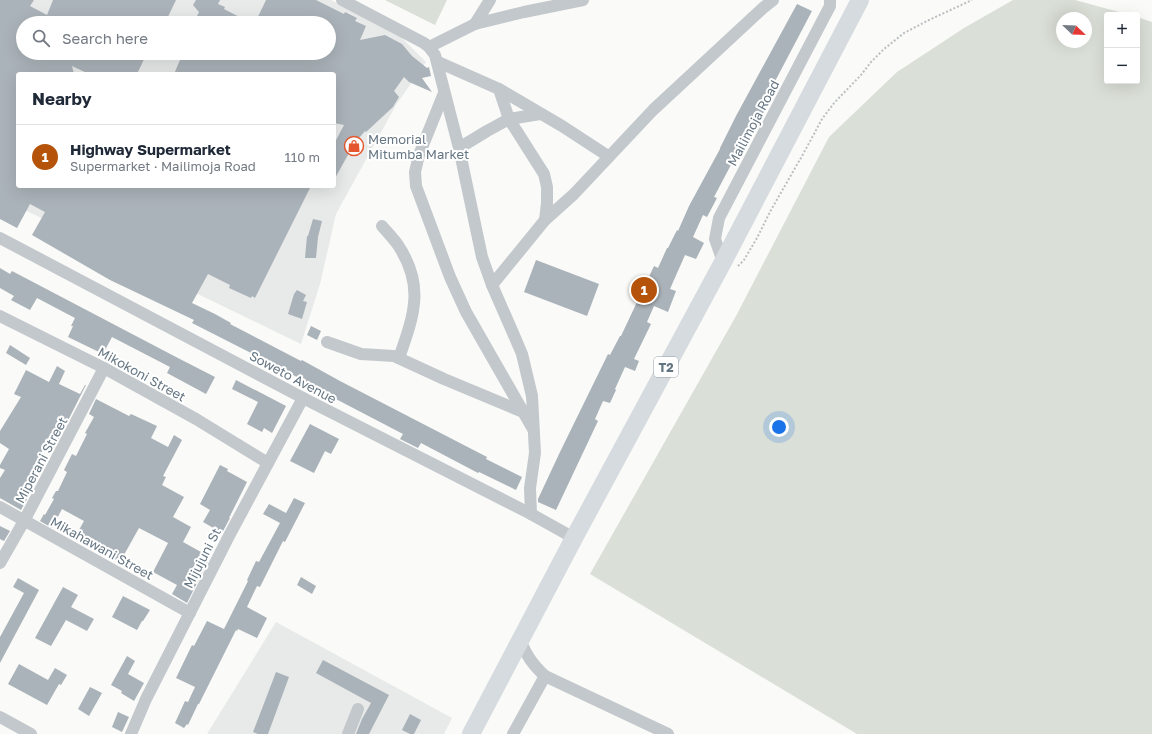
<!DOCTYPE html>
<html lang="en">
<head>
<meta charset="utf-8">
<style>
  :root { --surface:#fff; --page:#f2f2f3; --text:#1f2937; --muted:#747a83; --line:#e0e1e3; --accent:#b45309 }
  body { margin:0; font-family:"Golos Text",sans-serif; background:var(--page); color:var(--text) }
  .controls { position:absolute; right:12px; top:12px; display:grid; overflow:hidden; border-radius:4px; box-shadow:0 4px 16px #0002 }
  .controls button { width:36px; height:36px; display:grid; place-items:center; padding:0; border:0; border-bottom:1px solid var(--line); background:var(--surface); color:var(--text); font:20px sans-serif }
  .compass { position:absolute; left:1056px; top:12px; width:36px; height:36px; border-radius:50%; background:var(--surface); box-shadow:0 4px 16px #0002; rotate:113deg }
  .you { position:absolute; left:779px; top:427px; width:14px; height:14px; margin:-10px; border:3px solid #fff; border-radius:50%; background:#1a73e8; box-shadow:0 0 0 6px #1a73e833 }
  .badge { display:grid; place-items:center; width:26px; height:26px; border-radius:50%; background:var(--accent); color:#fff; font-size:13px; font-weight:700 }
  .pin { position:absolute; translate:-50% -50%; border:2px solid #fff; box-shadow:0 1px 4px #0006 }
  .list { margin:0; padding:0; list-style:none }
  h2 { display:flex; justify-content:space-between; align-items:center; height:52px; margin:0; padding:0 16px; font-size:17px }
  h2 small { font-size:13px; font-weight:400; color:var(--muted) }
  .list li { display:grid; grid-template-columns:26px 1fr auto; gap:12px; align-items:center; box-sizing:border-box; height:64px; padding:0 16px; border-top:1px solid var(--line) }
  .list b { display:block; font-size:15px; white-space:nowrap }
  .list p { margin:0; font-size:13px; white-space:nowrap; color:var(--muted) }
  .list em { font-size:13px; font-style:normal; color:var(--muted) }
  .icon { flex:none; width:22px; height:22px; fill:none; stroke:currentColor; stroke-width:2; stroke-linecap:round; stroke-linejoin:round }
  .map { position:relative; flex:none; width:1152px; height:734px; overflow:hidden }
  .search { position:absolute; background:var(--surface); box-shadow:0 4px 16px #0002; left:16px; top:16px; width:320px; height:44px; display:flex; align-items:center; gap:10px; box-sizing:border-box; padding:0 14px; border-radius:22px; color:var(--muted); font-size:15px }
  .panel { position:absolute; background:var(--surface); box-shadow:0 4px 16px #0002; left:16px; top:72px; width:320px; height:116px; border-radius:4px }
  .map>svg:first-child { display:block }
  .built { fill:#e8e9e9; fill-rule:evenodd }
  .green { fill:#dadfd7; fill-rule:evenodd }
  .building { fill:#aab3b9 }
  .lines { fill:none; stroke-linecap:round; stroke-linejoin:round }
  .path { stroke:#bbbfc2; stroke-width:2; stroke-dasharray:2 2; stroke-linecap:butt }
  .minor { stroke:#c3c8cc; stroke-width:12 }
  .highway { stroke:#d6dbdf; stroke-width:18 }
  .labels { text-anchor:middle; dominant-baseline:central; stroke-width:4; stroke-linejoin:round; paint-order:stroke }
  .shield { fill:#fff; stroke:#939fa8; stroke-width:1 }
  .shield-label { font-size:12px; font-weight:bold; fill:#657683 }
  .street-label { font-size:13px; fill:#657683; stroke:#fff }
  .poi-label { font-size:13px; fill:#657683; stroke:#fff; text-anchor:start }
</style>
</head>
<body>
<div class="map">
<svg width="1152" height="734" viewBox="0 0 1152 734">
  <rect width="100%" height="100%" fill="#fafaf8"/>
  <g class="built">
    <path d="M 0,0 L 331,0 L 398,34 L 426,62 L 396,105 L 336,214 L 320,284 L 301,344 L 0,198 ZM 23,23 L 329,23 L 329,53 L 23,53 ZM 18,74 L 334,74 L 334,186 L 18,186 Z"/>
    <path d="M 276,622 L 452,718 L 444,734 L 207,734 Z"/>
  </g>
  <g class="green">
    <path d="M 385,0 L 447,0 L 435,25 Z"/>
    <path d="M 1013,0 L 1075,0 L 1130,15 L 1107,15 L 1107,81 L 1137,81 L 1137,17 L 1152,22 L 1152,734 L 857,734 L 590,574 L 736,316 L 829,137 L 897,72 L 964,28 ZM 1062,18 L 1086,18 L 1086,42 L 1062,42 Z"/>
  </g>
  <g class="building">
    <path d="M 0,0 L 34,0 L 30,6 L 47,15 L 53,0 L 176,0 L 165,23 L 23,23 L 23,53 L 85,53 L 91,56 L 93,53 L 147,53 L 137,74 L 89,74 L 72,66 L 74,74 L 18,74 L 18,186 L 311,186 L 255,298 L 252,296 L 251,298 L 229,288 L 230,285 L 208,274 L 192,303 L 215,314 L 231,323 L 230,324 L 301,361 L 302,360 L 340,381 L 487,457 L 486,459 L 522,477 L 516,490 L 479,472 L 478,473 L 421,443 L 418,448 L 400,439 L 403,434 L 332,397 L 333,396 L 293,375 L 275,364 L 252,352 L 251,353 L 192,323 L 194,320 L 110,280 L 32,235 L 45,212 L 30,204 L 17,228 L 0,219 Z"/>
    <path d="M 196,0 L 220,0 L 218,4 L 225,7 L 224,9 L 251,23 L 197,23 L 200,19 L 197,16 L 199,12 L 193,5 Z"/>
    <path d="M 266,0 L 316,0 L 344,14 L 345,12 L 357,18 L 355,21 L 366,26 L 360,40 L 385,35 L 402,44 L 412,56 L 427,68 L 429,67 L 431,76 L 422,78 L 432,92 L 409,82 L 404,77 L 394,91 L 399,97 L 393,107 L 366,132 L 365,131 L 354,144 L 334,180 L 334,144 L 344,125 L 334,123 L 334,74 L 174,74 L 183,53 L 329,53 L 329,23 L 255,23 Z"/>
    <path d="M 797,4 L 812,11 L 761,108 L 765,110 L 756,127 L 752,125 L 714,197 L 717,198 L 707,217 L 703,215 L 693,237 L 704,243 L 696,259 L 685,255 L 670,289 L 676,291 L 668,312 L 654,306 L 647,322 L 651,324 L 634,359 L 639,361 L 635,371 L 625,367 L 615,389 L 616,390 L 610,403 L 603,401 L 595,419 L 598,421 L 556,510 L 538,502 L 538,499 L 560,452 L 608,354 L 610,355 L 620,336 L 621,336 L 654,266 L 658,268 L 667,248 L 668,248 L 677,230 L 678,231 L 689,206 L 720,149 L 720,148 L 736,116 Z"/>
    <path d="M 313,219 L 322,221 L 318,237 L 316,258 L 305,258 L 307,236 L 308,236 Z"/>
    <path d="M 536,260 L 599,284 L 587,316 L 524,292 Z"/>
    <path d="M 0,268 L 10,274 L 12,271 L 176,357 L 215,377 L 206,394 L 167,373 L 170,367 L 112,337 L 103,354 L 68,337 L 73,326 L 71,326 L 75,318 L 37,298 L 30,310 L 11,300 L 14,296 L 0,288 Z"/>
    <path d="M 297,290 L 306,295 L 303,301 L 307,302 L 302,319 L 288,314 L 294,294 Z"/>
    <path d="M 311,326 L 321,331 L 317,340 L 307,335 Z"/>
    <path d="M 10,345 L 30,358 L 26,365 L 6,353 Z"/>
    <path d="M 57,366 L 65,371 L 59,384 L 80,394 L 85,385 L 86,385 L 53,450 L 45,446 L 35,464 L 43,468 L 36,481 L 34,480 L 24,497 L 27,499 L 21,510 L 0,498 L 0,478 L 5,470 L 0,468 L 0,465 L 9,449 L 0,443 L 0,431 L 21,397 L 14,394 L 26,370 L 49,382 Z"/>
    <path d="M 236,380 L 286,406 L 272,433 L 264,428 L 262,432 L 247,424 L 258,402 L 232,389 Z"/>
    <path d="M 96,399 L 129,416 L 131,414 L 157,426 L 151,438 L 168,447 L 174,435 L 182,440 L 163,476 L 166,477 L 162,485 L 184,497 L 173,517 L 191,527 L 183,542 L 210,557 L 187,603 L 172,594 L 177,585 L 153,572 L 168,543 L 139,528 L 120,562 L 75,537 L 84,521 L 62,509 L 52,528 L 40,521 L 44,514 L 45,515 L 54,499 L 52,498 L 56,491 L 58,491 L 67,472 L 64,470 L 72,454 L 76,456 L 87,434 L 85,433 L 94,417 L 89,414 Z"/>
    <path d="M 310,424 L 339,439 L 331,454 L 325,451 L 314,473 L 290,461 Z"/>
    <path d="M 220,465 L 228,469 L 227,471 L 247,482 L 229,518 L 230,518 L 222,533 L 203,522 L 210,510 L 200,504 Z"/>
    <path d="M 294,498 L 305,503 L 285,542 L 283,541 L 260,587 L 257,586 L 247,607 L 267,618 L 257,638 L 238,629 L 237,631 L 236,630 L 199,704 L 198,704 L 188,725 L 187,724 L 184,728 L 175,723 L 185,701 L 188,702 L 195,687 L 176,678 L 192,645 L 194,646 L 207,621 L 224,629 L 248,581 L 247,580 L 256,561 L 259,562 L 280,523 L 263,514 L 269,504 L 286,513 Z"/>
    <path d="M 0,526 L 10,531 L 4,541 L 0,539 Z"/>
    <path d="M 301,577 L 316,586 L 312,594 L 297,585 Z"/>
    <path d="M 18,578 L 39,590 L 0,663 L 0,637 L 24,593 L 13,587 Z"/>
    <path d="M 63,587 L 78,595 L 71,607 L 94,619 L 87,631 L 66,620 L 51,646 L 35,638 Z"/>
    <path d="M 123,596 L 150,610 L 143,621 L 142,621 L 137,630 L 112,617 Z"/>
    <path d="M 127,656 L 135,661 L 128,674 L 144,683 L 134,701 L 121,693 L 122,691 L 111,685 Z"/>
    <path d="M 323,660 L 389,695 L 369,734 L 356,734 L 362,719 L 371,703 L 316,673 Z"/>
    <path d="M 19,664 L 48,680 L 55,668 L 67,675 L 61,685 L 59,684 L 47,705 L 8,684 Z"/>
    <path d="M 276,672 L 289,677 L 268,734 L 258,734 L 253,732 Z"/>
    <path d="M 90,687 L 102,693 L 89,716 L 78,709 Z"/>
    <path d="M 118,712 L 129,717 L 122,732 L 112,727 Z"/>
    <path d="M 410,714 L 421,720 L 414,734 L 410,734 L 402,730 Z"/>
  </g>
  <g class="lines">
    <path class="path" d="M 738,266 L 744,260 L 757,238 L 771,210 L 802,156 L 814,134 L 822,119 L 834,103 L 861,75 L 871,62 L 884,49 L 904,33 L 929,20 L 972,0"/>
    <g class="minor">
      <path d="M 342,0 L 424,43 L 429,47 L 435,55 L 459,148 L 482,257 L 492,285 L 513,333 L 522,354 L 532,396 L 535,453 L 530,488 L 531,514"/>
      <path d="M 475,24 L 490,0"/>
      <path d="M 429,47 L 475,24 L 524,12 L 583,0"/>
      <path d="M 438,62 L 499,89 L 562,126 L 608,156"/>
      <path d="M 499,89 L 509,119 L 544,174 L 547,187 L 547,203 L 545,220"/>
      <path d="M 444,93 L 419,155 L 415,172 L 416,186 L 450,277 L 466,312 L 533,429"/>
      <path d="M 459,148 L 487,131 L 509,119 L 540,114"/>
      <path d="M 382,226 C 387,232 393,238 398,245 C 425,286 414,315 399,358"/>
      <path d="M 0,238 L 303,398 L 531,514 L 574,538"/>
      <path d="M 723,262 L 715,239 L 719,218 L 830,6 L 830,0"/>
      <path d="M 492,285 L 545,220 L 574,194 L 653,110 L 763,8 L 773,0"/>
      <path d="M 0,316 L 104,368 L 196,419 L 268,463"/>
      <path d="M 327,342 L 361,354 L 394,356 L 444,379 L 523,412"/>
      <path d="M 0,507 L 190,613"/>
      <path d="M 0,563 L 24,521 L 104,368"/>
      <path d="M 520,641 C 528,657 532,664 545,676 L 668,734"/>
      <path d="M 0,717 L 31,734"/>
      <path d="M 131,734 L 146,699 L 230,534 L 303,398"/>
      <path d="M 348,734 L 358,709"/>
      <path d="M 513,734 L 545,676"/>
    </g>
    <path class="highway" d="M 471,734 L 574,538 L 723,262 L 860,0"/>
  </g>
  <defs>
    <symbol id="shop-ring" viewBox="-11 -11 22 22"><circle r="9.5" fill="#fff" stroke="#e4572e" stroke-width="1.5"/><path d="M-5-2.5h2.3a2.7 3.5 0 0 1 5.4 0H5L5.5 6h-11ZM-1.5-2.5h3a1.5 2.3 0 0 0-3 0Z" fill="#e4572e"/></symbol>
  </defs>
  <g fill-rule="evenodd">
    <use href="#shop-ring" x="343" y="135" width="22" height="22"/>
  </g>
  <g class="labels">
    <rect class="shield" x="654" y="357" width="24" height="20" rx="3"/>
    <g class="shield-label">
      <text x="666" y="367">T2</text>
    </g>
    <g class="street-label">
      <text transform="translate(753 123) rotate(-62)">Mailimoja Road</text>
      <text transform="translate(142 374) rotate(29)">Mikokoni Street</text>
      <text transform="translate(293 377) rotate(28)">Soweto Avenue</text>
      <text transform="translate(41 460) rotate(-62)">Miperani Street</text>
      <text transform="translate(102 548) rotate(29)">Mikahawani Street</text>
      <text transform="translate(202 558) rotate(-63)">Mijujuni St</text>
    </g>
    <g class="poi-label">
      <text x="368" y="139">Memorial<tspan x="368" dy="15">Mitumba Market</tspan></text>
    </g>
  </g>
</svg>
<div class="controls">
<button>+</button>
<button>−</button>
</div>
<svg class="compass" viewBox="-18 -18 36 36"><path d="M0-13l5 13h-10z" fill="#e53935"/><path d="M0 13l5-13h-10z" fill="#747a83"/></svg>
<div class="you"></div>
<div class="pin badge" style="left:644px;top:290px">1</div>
<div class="search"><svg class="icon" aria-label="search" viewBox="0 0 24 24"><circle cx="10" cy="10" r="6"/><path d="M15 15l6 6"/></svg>Search here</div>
<section class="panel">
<h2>Nearby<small></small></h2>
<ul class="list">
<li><span class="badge">1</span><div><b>Highway Supermarket</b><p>Supermarket · Mailimoja Road</p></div><em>110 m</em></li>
</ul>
</section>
</div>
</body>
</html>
